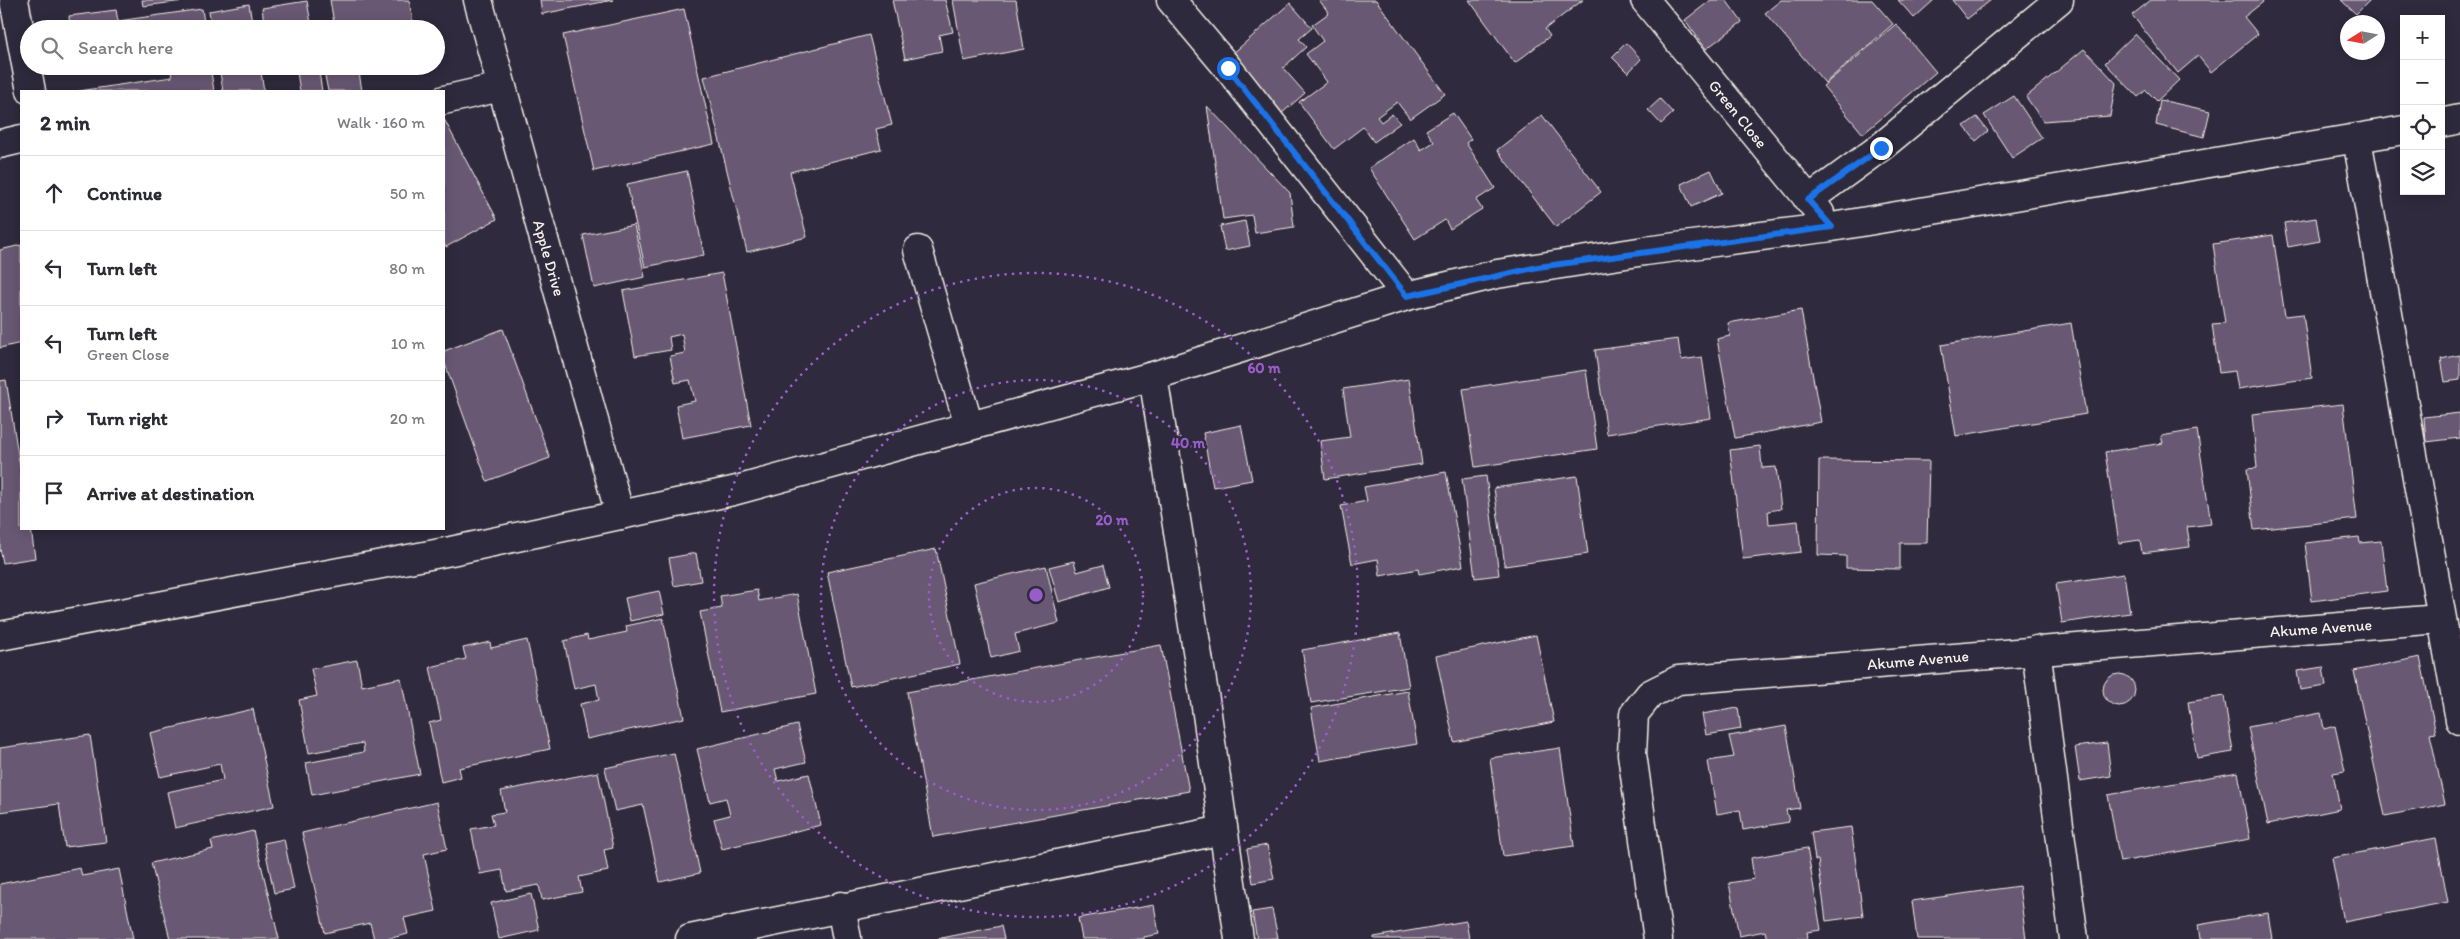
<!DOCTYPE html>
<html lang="en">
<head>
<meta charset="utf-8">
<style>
  :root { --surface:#fff; --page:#f7f7f7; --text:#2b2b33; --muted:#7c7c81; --line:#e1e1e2 }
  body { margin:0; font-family:Itim,sans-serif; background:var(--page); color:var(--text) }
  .controls { position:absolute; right:15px; top:15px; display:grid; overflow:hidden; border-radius:0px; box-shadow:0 2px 12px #0003 }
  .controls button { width:45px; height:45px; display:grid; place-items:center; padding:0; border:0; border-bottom:1px solid var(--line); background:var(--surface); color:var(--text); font:25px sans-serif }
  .compass { position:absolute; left:2340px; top:15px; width:45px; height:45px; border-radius:50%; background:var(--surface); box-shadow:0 2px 12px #0003; rotate:259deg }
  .stop { position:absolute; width:15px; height:15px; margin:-11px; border:4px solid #1a73e8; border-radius:50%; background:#fff }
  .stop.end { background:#1a73e8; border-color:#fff; box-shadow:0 1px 5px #0008 }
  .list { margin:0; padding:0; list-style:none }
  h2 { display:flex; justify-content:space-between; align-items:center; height:65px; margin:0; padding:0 20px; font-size:21px }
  h2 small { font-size:16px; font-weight:400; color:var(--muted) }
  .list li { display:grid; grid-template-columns:32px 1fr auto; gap:15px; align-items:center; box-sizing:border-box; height:75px; padding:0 20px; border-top:1px solid var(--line) }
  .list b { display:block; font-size:19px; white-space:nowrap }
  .list p { margin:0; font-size:16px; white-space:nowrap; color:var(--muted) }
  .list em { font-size:16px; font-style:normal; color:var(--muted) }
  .icon { flex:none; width:28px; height:28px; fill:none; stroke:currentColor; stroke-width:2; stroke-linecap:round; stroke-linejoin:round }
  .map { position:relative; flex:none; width:2460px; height:939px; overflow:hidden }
  .search { position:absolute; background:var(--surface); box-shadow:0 2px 12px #0003; left:20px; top:20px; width:425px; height:55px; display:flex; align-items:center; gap:12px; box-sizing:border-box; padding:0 18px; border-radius:28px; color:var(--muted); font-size:19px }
  .panel { position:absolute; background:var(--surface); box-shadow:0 2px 12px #0003; left:20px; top:90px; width:425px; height:440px; border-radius:0px }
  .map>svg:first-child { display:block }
  .building { fill:#695873; stroke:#f4f1e8 }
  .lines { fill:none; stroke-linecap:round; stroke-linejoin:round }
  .minor-casing { stroke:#f4f1e8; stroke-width:31 }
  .minor { stroke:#2f2a3d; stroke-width:28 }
  .route { stroke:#1a73e8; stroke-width:6 }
  .ring { fill:none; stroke:#995dc9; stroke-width:2.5; stroke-dasharray:2.5 5 }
  .labels { text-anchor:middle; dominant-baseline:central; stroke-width:5; stroke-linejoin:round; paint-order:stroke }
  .street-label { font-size:16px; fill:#f4f1e8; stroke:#2f2a3d }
  .centre { fill:#995dc9; stroke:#2f2a3d; stroke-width:2.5 }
  .ring-label { font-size:15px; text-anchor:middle; font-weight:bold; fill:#995dc9; stroke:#2f2a3d; stroke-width:5; stroke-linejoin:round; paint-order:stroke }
</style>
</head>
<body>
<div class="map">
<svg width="2460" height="939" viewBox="0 0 2460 939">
  <rect width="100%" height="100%" fill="#2f2a3d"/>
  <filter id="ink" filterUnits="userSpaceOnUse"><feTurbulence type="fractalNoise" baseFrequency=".02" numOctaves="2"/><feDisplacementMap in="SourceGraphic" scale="10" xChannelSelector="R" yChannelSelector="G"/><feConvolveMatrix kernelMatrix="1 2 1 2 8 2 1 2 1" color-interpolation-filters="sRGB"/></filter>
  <g filter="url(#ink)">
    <g class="building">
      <path d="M 142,0 L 192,0 L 143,6 Z"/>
      <path d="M 330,0 L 409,0 L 413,22 L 376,29 L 335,29 Z"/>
      <path d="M 540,0 L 613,0 L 542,14 Z"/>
      <path d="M 892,0 L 945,0 L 953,32 L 939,35 L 942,51 L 905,59 Z"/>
      <path d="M 953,0 L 1016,0 L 1024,49 L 964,61 Z"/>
      <path d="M 1319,0 L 1376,0 L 1445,94 L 1410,119 L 1397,102 L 1377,117 L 1381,122 L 1392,114 L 1400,123 L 1374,142 L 1363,127 L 1334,149 L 1299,102 L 1327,82 L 1306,54 L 1323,41 L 1312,25 L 1329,13 Z"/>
      <path d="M 1469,0 L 1583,0 L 1545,29 L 1550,36 L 1515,63 Z"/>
      <path d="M 1711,0 L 1726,0 L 1742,22 L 1706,49 L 1685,20 Z"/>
      <path d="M 1781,0 L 1872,0 L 1893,24 L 1825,83 L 1765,13 Z"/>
      <path d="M 1898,0 L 1934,0 L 1914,18 Z"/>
      <path d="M 1952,0 L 1991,0 L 1967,19 Z"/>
      <path d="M 2151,0 L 2262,0 L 2263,2 L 2244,17 L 2258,34 L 2211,72 L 2198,56 L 2178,73 L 2132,15 Z"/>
      <path d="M 2341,0 L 2370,0 L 2356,14 Z"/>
      <path d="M 307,1 L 312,29 L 265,29 L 262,8 Z"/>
      <path d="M 1290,3 L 1312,28 L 1299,39 L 1306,47 L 1283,68 L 1305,93 L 1281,114 L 1230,56 Z"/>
      <path d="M 249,4 L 253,29 L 212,29 L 209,11 Z"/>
      <path d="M 202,9 L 205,29 L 70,29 L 69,16 L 116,10 L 118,21 Z"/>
      <path d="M 684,9 L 714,144 L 594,171 L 563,35 Z"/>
      <path d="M 1896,24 L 1936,72 L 1863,134 L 1823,86 Z"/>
      <path d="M 2135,34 L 2179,80 L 2157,101 L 2146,90 L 2138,97 L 2105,63 Z"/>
      <path d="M 869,35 L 892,125 L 876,129 L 881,149 L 790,172 L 807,237 L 747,252 L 704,77 Z"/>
      <path d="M 1626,43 L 1641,59 L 1628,73 L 1612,57 Z"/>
      <path d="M 2084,49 L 2116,83 L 2110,116 L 2043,121 L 2026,97 Z"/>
      <path d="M 170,66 L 210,66 L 214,91 L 79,91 L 172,77 Z"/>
      <path d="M 219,66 L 260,66 L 264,91 L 223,91 Z"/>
      <path d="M 296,66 L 318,66 L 322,91 L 300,91 Z"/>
      <path d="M 323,66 L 358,66 L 362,91 L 328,91 Z"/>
      <path d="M 2014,96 L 2042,138 L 2012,158 L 1984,115 Z"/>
      <path d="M 1660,99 L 1673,113 L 1661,124 L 1648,110 Z"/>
      <path d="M 2160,100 L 2210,111 L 2204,137 L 2156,125 Z"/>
      <path d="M 1207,106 L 1290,193 L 1294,227 L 1255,233 L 1252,215 L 1223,219 Z"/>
      <path d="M 1453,113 L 1471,139 L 1466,143 L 1495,188 L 1476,200 L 1482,209 L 1450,229 L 1445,220 L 1415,239 L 1369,168 L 1414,138 L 1421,150 L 1434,142 L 1426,130 Z"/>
      <path d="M 1542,115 L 1601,192 L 1556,227 L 1497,150 Z"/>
      <path d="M 1977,117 L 1988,131 L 1976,141 L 1964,126 Z"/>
      <path d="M 444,119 L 497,219 L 446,247 L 444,243 Z"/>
      <path d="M 1711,170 L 1722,193 L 1691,207 L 1681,184 Z"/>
      <path d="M 687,171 L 704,255 L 645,267 L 627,184 Z"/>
      <path d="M 2316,218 L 2320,241 L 2288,247 L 2284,223 Z"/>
      <path d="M 1245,221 L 1250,246 L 1225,251 L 1220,226 Z"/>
      <path d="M 634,225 L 645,277 L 594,288 L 583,235 Z"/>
      <path d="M 2273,235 L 2285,316 L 2303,314 L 2312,378 L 2238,389 L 2235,371 L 2219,373 L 2212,324 L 2225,323 L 2213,244 Z"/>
      <path d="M 21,245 L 21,343 L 0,348 L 0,250 Z"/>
      <path d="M 722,273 L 751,425 L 682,438 L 676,405 L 695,401 L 690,380 L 675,383 L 670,356 L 685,353 L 682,334 L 669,337 L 671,350 L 635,356 L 623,291 Z"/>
      <path d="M 1801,310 L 1821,422 L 1735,438 L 1717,339 L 1730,336 L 1728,323 Z"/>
      <path d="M 2071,323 L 2086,414 L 1956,436 L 1941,345 Z"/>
      <path d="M 503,329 L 550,458 L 487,481 L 444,361 L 444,351 Z"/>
      <path d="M 1678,339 L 1681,360 L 1702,357 L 1711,418 L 1607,434 L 1595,350 Z"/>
      <path d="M 2460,355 L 2460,380 L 2445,382 L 2441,359 Z"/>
      <path d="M 1586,370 L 1597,449 L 1475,467 L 1463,389 Z"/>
      <path d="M 1409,379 L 1422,464 L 1325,479 L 1320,441 L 1350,437 L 1343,389 Z"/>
      <path d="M 6,380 L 21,473 L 21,529 L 31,529 L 35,558 L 3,563 L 0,548 L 0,381 Z"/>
      <path d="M 2343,404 L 2357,519 L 2254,530 L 2247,469 L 2257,468 L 2252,414 Z"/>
      <path d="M 2460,413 L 2460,438 L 2426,442 L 2424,417 Z"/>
      <path d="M 1241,425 L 1252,480 L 1213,487 L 1203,433 Z"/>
      <path d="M 2197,430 L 2211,524 L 2187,527 L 2190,547 L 2142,553 L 2140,540 L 2119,543 L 2105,452 L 2163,443 L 2161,436 Z"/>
      <path d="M 1760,446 L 1762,468 L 1776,467 L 1781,509 L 1768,511 L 1769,524 L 1798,521 L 1801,552 L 1743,559 L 1730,450 Z"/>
      <path d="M 1819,460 L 1929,461 L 1927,543 L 1900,543 L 1900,569 L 1846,568 L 1846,556 L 1818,555 Z"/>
      <path d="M 1446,472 L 1463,566 L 1419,574 L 1418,569 L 1380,576 L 1378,559 L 1352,564 L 1341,506 L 1367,501 L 1364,487 Z"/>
      <path d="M 1486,476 L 1499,575 L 1475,578 L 1462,479 Z"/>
      <path d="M 1577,476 L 1588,554 L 1505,566 L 1494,488 Z"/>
      <path d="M 2359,537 L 2360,543 L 2381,541 L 2387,591 L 2312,601 L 2305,543 Z"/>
      <path d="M 936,549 L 960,664 L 851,687 L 827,572 Z"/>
      <path d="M 696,553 L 701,581 L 674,586 L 669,558 Z"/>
      <path d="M 1074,561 L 1077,572 L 1103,565 L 1109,587 L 1059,602 L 1049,567 Z"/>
      <path d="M 1046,566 L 1059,623 L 1015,634 L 1019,651 L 991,658 L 974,583 Z"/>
      <path d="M 2124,574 L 2130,613 L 2062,623 L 2056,584 Z"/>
      <path d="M 757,590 L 759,601 L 797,594 L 816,694 L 720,712 L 700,612 L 722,608 L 720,596 Z"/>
      <path d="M 659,591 L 664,614 L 630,621 L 625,598 Z"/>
      <path d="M 663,618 L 684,718 L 587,739 L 580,704 L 599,700 L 596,684 L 574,689 L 564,641 L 587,635 L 588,640 L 627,632 L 626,626 Z"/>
      <path d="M 1400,633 L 1409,687 L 1311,703 L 1302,650 Z"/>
      <path d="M 1536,635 L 1554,722 L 1454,742 L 1436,656 Z"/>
      <path d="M 527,640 L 550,749 L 459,768 L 461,777 L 441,782 L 429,723 L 441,720 L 430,667 L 466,659 L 463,648 L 490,642 L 491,648 Z"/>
      <path d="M 1161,645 L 1189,791 L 933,837 L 907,692 Z"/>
      <path d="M 2420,657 L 2436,733 L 2430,734 L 2445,804 L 2385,816 L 2354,671 Z"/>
      <path d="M 357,660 L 362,686 L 401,678 L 420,774 L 312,795 L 306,763 L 364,752 L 363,743 L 309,753 L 299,700 L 317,696 L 311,669 Z"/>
      <path d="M 2323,667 L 2326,686 L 2300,690 L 2297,671 Z"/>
      <circle cx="2119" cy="690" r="16"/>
      <path d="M 1408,691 L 1417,744 L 1320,761 L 1311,708 Z"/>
      <path d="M 2224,696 L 2233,752 L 2197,758 L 2188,702 Z"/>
      <path d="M 1738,708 L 1741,729 L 1706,735 L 1702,714 Z"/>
      <path d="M 253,709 L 274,806 L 175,828 L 167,792 L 223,780 L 220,764 L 160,777 L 150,733 Z"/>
      <path d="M 2321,713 L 2324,729 L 2335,726 L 2345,771 L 2333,773 L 2340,809 L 2268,824 L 2248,727 Z"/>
      <path d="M 797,725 L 806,762 L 775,769 L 778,781 L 809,774 L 821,825 L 722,849 L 714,819 L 730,815 L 726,798 L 710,802 L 697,749 Z"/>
      <path d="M 1786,726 L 1800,808 L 1786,810 L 1789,822 L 1743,830 L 1740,810 L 1717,814 L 1708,761 L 1734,757 L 1729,736 Z"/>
      <path d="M 90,735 L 106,842 L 65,847 L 59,804 L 0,812 L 0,748 Z"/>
      <path d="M 2107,743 L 2111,776 L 2080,781 L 2075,747 Z"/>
      <path d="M 1560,748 L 1574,846 L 1503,856 L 1490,758 Z"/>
      <path d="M 674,753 L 700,873 L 660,882 L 643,805 L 615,811 L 605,768 Z"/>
      <path d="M 598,772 L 613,848 L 604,850 L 608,871 L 579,877 L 582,892 L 542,900 L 539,885 L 506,891 L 502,870 L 480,874 L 471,829 L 494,825 L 491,814 L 505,812 L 501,791 Z"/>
      <path d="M 2238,772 L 2250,839 L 2120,862 L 2108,795 Z"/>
      <path d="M 437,802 L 447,849 L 424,854 L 436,911 L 404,918 L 408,934 L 387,939 L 374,939 L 370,923 L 325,933 L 302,833 Z"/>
      <path d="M 1851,827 L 1863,916 L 1826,921 L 1818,860 L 1815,860 L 1811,832 Z"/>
      <path d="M 253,831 L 279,939 L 170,939 L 151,863 L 213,849 L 211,841 Z"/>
      <path d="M 2436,838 L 2448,902 L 2344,922 L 2332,858 Z"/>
      <path d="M 284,839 L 294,889 L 274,893 L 264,843 Z"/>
      <path d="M 1267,845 L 1274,879 L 1253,883 L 1247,849 Z"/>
      <path d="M 1807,848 L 1821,930 L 1807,932 L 1808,938 L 1805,939 L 1767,939 L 1765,931 L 1739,936 L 1729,883 L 1754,879 L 1751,858 Z"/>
      <path d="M 80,868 L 82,876 L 119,869 L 133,939 L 0,939 L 0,884 Z"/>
      <path d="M 2019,886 L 2026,939 L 1917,939 L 1912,901 Z"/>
      <path d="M 531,894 L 539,930 L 499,939 L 491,903 Z"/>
      <path d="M 1154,905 L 1159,934 L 1144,937 L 1144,939 L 1082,939 L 1078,918 Z"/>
      <path d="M 1272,909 L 1278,938 L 1257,939 L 1252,912 Z"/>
      <path d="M 2268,913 L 2272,939 L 2200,939 L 2198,925 Z"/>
      <path d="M 1466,921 L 1469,939 L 1374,939 L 1374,937 Z"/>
      <path d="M 1001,926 L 1004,939 L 937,939 Z"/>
    </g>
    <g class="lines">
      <defs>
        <g id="minor">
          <path d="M 14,0 L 31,91"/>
          <path d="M 478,0 L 620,515"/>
          <path d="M 1171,0 L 1228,68 L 1407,296"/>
          <path d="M 1645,0 L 1820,213"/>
          <path d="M 444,100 L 501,87"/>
          <path d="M 2441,123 L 2460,119"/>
          <path d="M 2357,139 L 2460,720"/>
          <path d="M 0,144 L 21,139"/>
          <path d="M 1808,200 L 1881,147 L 2059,0"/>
          <path d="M 918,250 L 969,426"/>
          <path d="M 1153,376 L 1205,700 L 1239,939"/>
          <path d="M 0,636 L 451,551 L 733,491 L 1153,376 L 1407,296 L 1497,274 L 1645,251 L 1832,227 L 2404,130"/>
          <path d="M 2036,650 L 2074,939"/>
          <path d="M 841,906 L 847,939"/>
          <path d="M 690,939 L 1223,830"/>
          <path d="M 1658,939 L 1632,754 L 1634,714 L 1650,694 L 1678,680 L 2440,619"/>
        </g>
      </defs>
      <use href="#minor" class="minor-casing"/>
      <use href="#minor" class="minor"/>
    </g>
  </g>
  <g class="lines" filter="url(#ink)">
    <path class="route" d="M 1228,68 L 1407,296 L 1538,267 L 1832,227 L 1808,200 L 1881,148"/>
  </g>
  <g class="ring">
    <circle cx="1036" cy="595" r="107"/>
    <circle cx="1036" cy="595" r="215"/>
    <circle cx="1036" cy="595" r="322"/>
  </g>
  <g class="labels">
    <g class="street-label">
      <text transform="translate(1738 114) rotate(51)">Green Close</text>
      <text transform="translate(549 258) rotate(74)">Apple Drive</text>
      <text transform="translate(2321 628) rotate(-4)">Akume Avenue</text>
      <text transform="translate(1918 660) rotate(-5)">Akume Avenue</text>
    </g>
  </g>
  <circle cx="1036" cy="595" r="8" class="centre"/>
  <g class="ring-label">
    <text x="1264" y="373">60 m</text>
    <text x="1188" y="448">40 m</text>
    <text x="1112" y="525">20 m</text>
  </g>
</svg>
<div class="controls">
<button>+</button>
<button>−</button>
<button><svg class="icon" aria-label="locate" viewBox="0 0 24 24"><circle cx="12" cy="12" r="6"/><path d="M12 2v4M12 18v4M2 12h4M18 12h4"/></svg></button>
<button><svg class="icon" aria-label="layers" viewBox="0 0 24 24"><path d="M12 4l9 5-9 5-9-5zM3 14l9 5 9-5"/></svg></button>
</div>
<svg class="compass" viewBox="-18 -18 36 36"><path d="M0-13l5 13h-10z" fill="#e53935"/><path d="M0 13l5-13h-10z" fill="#7c7c81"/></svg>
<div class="stop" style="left:1228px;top:68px"></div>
<div class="stop end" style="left:1881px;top:148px"></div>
<div class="search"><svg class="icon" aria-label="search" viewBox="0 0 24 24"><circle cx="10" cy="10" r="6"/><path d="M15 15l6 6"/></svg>Search here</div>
<section class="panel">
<h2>2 min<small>Walk · 160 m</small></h2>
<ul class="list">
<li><svg class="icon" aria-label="ahead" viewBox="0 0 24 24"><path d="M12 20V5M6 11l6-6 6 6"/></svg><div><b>Continue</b></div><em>50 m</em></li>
<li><svg class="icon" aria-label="left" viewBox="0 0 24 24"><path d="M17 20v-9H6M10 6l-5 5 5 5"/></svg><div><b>Turn left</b></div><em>80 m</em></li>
<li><svg class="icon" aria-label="left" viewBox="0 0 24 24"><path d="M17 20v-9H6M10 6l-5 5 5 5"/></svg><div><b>Turn left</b><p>Green Close</p></div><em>10 m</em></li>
<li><svg class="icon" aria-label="right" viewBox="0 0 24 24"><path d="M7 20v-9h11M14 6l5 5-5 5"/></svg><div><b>Turn right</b></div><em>20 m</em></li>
<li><svg class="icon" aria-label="arrive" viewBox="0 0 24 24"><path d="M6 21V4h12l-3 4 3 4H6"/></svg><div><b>Arrive at destination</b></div></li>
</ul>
</section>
</div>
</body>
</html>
